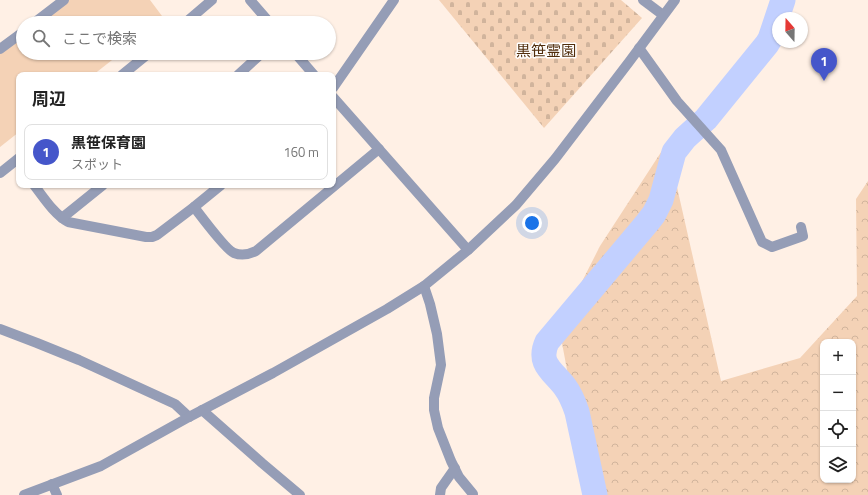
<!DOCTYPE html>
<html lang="ja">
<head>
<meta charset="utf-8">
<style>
  :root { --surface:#fff; --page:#f6f6f6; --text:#222; --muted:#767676; --line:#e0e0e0; --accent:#4556ca }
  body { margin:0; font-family:"Titillium Web","Noto Sans JP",sans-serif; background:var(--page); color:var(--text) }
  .controls { position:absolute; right:12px; bottom:12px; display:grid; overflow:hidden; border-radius:8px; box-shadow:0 1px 3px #0004 }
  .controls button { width:36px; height:36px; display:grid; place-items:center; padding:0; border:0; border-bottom:1px solid var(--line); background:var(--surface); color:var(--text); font:20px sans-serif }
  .compass { position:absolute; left:772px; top:12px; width:36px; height:36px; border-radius:50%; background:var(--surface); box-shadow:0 1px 3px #0004; rotate:340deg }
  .you { position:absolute; left:532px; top:223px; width:14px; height:14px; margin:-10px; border:3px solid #fff; border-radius:50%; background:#1a73e8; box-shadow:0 0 0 6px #1a73e833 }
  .badge { display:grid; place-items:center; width:26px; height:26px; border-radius:50%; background:var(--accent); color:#fff; font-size:13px; font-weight:700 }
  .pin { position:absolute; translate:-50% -33px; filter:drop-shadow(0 1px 2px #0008) }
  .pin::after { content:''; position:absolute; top:21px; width:14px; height:12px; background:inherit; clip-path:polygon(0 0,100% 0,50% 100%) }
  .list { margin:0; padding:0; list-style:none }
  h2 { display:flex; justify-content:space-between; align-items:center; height:52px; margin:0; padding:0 16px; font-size:17px }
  h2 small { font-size:13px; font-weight:400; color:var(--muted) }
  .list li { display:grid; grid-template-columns:26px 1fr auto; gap:12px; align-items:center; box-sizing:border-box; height:56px; margin:0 8px 8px; padding:0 8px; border:1px solid var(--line); border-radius:8px }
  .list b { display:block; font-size:15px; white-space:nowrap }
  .list p { margin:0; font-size:13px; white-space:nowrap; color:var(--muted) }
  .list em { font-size:13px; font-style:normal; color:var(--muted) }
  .icon { flex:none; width:22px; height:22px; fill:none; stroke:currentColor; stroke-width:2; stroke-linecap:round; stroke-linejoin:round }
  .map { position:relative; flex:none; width:868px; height:495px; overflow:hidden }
  .search { position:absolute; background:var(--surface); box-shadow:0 1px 3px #0004; left:16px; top:16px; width:320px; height:44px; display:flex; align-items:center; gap:10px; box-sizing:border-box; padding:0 14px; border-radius:22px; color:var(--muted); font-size:15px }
  .panel { position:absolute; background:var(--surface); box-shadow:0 1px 3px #0004; left:16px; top:72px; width:320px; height:116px; border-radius:8px }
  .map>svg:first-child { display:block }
  .green { fill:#f4d2b6 }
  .forest { fill:url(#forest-crowns); fill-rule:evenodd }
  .cemetery { fill:url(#cemetery-stones) }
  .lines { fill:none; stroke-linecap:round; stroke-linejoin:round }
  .river { stroke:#c2d0ff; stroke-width:25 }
  .minor { stroke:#959db6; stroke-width:10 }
  .tertiary { stroke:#959db6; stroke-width:10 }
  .labels { text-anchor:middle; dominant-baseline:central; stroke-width:3; stroke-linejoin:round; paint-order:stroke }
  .park-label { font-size:15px; fill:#512e0c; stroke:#fff }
</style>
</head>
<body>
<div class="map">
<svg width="868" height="495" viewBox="0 0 868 495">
  <defs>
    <pattern id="forest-crowns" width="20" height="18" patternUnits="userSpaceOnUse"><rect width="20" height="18" fill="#f4d2b6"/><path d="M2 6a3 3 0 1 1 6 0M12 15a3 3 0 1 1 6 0" fill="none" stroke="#d1b49c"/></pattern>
    <pattern id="cemetery-stones" width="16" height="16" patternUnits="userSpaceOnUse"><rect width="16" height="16" fill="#f4d2b6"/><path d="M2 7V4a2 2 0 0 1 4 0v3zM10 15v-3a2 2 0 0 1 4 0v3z" fill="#d1b49c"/></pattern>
  </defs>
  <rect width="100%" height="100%" fill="#fff0e5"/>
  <g class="green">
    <path d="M 67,0 L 150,0 L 165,20 L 160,23 L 37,23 Z"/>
    <path d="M 23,33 L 23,53 L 121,53 L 93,75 L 19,75 L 19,132 L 0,147 L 0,51 Z"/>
  </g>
  <path class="forest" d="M 667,143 L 721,381 L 800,358 L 857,296 L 856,199 L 868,181 L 868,495 L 594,495 L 576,418 L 559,327 L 600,246 ZM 823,342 L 853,342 L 853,480 L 823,480 Z"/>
  <path class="cemetery" d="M 439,0 L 621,0 L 642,18 L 544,128 Z"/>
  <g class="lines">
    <path class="river" d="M 595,495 L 577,412 C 574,403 571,395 565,387 C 553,371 537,364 547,342 L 647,223 L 654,214 L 661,200 L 674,152 L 685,138 L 706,119 L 767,44 L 770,39 L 783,0"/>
    <g class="minor">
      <path d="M 250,0 L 270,23"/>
      <path d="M 643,0 L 663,15"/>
      <path d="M 34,23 L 64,0"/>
      <path d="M 185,23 L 212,0"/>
      <path d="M 639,48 L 677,101 L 721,150 L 762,242 L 772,247 L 803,236 L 801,227"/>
      <path d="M 0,49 L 23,32"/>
      <path d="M 295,53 L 314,75"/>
      <path d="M 122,75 L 149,53"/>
      <path d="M 238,75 L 262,53"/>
      <path d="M 333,88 L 394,0"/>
      <path d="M 333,97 L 468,250"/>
      <path d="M 0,173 L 19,158"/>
      <path d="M 34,185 C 44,198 54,214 68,222 L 146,237 L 152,237 L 157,235 L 194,207 L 221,185"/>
      <path d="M 194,207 C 201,216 226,250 234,253 C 242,256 248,255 256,251 L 379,149"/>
      <path d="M 62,218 L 103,185"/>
      <path d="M 424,286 L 430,304 L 437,334 L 441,365 L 434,398 L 434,410 L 438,428 L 451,461 L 459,477 L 473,494"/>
      <path d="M 0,329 L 37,343 L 79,360 L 175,404 L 189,417"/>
      <path d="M 202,410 L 262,463 L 300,495"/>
      <path d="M 52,484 L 57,495"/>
      <path d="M 440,495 L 441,488 L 455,468"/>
    </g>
    <path class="tertiary" d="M 24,495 L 101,466 L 189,417 L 273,373 L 387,309 L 424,286 L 468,250 L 516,205 L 555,159 L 629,62 L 675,0"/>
  </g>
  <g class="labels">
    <g class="park-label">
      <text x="546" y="50">黒笹霊園</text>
    </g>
  </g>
</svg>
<div class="controls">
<button>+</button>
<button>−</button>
<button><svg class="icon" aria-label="locate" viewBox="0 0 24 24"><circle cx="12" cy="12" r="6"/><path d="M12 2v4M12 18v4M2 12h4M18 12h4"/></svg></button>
<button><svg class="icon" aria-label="layers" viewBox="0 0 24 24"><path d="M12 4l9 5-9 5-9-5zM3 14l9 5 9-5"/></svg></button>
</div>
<svg class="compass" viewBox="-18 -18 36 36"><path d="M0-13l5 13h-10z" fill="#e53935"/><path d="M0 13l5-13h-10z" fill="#767676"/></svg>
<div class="you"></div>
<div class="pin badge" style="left:824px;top:81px">1</div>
<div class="search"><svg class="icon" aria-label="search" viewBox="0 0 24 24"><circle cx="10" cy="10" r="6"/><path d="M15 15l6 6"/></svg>ここで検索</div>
<section class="panel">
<h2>周辺<small></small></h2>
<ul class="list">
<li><span class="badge">1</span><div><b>黒笹保育園</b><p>スポット</p></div><em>160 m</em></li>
</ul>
</section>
</div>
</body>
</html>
